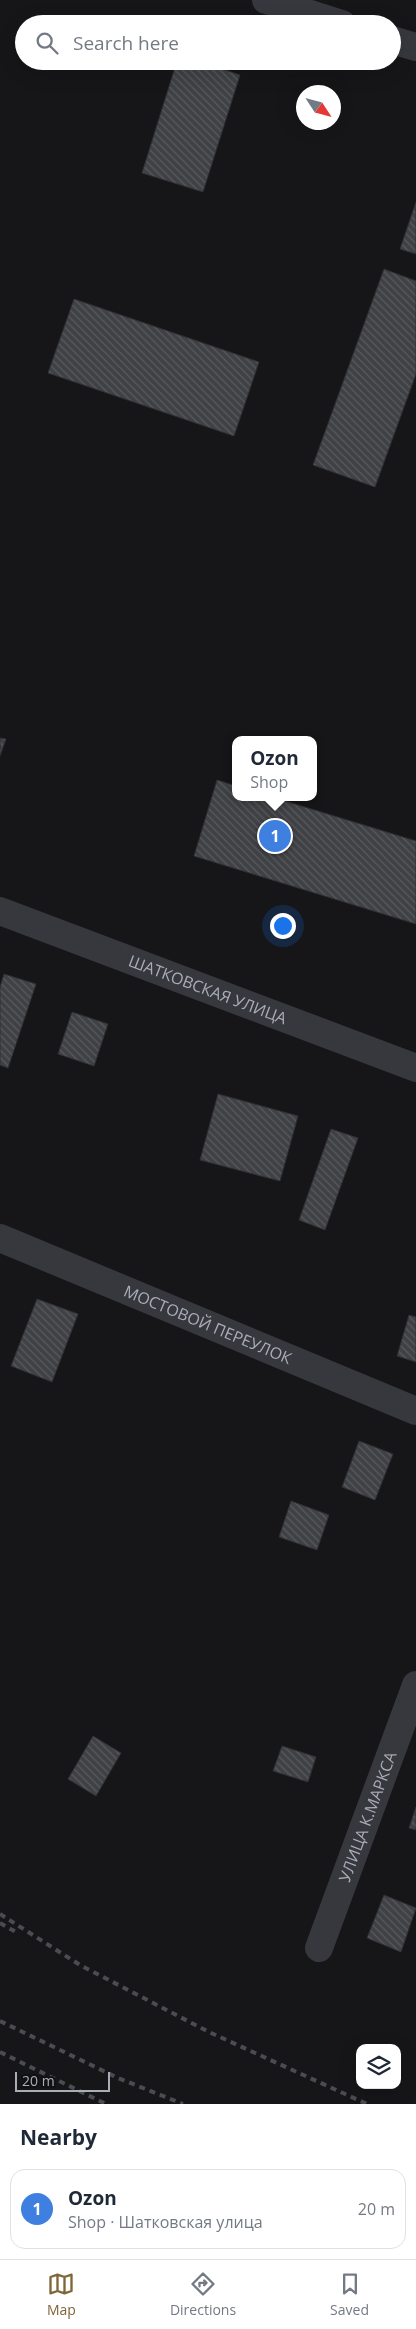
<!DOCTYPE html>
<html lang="en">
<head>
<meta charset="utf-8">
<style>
  :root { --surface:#fff; --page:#f2f2f3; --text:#1f2937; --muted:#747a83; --line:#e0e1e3; --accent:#7e6636 }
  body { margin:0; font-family:"Open Sans",sans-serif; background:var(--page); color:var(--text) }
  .controls { position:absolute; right:15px; bottom:15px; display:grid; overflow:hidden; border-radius:10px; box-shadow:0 5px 20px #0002 }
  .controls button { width:45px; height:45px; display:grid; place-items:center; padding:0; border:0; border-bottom:1px solid var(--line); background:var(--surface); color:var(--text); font:25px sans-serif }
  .compass { position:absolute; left:296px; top:85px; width:45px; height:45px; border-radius:50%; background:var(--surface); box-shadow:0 5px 20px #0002; rotate:126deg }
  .scale { position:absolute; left:15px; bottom:12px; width:95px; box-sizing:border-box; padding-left:5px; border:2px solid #a8adb8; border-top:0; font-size:14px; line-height:18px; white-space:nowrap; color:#a8adb8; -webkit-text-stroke:4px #111113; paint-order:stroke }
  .you { position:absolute; left:282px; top:925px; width:18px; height:18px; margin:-12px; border:4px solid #fff; border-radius:50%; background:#1a73e8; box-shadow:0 0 0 8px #1a73e833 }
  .badge { display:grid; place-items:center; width:32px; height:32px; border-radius:50%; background:var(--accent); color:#fff; font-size:16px; font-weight:700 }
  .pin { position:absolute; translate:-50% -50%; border:2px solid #fff; box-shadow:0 1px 5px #0006 }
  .popup { position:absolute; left:232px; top:736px; width:85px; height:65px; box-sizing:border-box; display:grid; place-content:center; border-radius:10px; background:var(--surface); filter:drop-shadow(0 1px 4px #0005); font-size:16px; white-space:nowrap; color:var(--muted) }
  .popup b { font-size:19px; color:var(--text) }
  .popup::after { content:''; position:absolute; left:50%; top:100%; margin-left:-10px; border:10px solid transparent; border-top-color:var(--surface) }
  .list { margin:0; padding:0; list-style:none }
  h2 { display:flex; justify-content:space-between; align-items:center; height:65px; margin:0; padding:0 20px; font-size:21px }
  h2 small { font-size:16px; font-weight:400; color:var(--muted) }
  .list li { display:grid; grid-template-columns:32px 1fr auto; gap:15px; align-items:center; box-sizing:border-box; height:80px; margin:0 10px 10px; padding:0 10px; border:1px solid var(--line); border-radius:15px }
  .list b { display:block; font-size:19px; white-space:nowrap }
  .list p { margin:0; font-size:16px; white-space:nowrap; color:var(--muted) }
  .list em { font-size:16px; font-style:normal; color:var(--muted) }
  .icon { flex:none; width:28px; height:28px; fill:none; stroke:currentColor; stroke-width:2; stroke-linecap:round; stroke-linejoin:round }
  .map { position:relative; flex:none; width:416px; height:2104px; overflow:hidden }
  .search { position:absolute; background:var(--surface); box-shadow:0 5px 20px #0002; left:15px; right:15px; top:15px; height:55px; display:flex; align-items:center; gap:12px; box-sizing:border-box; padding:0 18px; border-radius:28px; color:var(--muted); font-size:19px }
  .sheet { height:155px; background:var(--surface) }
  nav { display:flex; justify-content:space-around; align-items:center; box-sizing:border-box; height:70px; border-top:1px solid var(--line); background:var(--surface); font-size:14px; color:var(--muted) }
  nav a { display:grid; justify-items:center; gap:2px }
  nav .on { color:var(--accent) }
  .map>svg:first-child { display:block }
  .building { fill:url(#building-back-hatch); stroke:#303034 }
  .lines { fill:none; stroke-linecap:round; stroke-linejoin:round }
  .street { stroke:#37383d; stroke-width:28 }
  .rail { stroke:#4a4c52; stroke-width:4; stroke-dasharray:6 5; stroke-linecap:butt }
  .labels { text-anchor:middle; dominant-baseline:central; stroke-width:4; stroke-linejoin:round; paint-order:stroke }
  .street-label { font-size:16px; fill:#a8adb8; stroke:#111113 }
</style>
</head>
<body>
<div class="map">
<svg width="416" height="2104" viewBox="0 0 416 2104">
  <defs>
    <pattern id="building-back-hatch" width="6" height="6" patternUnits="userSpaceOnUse" patternTransform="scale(1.25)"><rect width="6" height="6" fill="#404145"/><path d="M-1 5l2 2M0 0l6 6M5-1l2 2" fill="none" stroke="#595a5e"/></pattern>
  </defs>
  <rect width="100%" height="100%" fill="#161618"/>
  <g class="building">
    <path d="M 177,61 L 198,61 L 240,75 L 203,192 L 142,173 Z"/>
    <path d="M 416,202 L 416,254 L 400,249 Z"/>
    <path d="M 384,269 L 416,281 L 416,374 L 375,487 L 313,465 Z"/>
    <path d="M 74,299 L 259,362 L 234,436 L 48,373 Z"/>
    <path d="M 0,738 L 6,739 L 0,756 Z"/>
    <path d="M 217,780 L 236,786 L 236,797 L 272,797 L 416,841 L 416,924 L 194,856 Z"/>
    <path d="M 4,974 L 36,984 L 8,1068 L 0,1065 L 0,987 Z"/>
    <path d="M 72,1012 L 108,1024 L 94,1066 L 58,1054 Z"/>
    <path d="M 218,1094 L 298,1116 L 280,1181 L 200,1160 Z"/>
    <path d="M 331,1129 L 358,1138 L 325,1230 L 299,1220 Z"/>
    <path d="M 37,1299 L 78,1314 L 52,1382 L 11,1366 Z"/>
    <path d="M 409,1315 L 416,1317 L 416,1362 L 397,1356 Z"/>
    <path d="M 359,1441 L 393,1454 L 375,1500 L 342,1487 Z"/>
    <path d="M 291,1501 L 329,1515 L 317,1550 L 279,1537 Z"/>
    <path d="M 93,1736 L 121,1753 L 96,1796 L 68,1779 Z"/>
    <path d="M 282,1746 L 316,1757 L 308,1782 L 273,1771 Z"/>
    <path d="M 416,1807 L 416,1830 L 409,1828 Z"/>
    <path d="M 384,1895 L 416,1908 L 401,1952 L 367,1938 Z"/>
  </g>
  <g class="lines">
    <g class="street">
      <path d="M 266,0 L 342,24"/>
      <path d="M 392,40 L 416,47"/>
      <path id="s1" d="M 0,911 L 416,1068"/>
      <path id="s2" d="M 0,1238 L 416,1411"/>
      <path id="s3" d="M 319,1948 L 416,1685"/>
    </g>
    <g class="rail">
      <path d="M 0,1914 L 80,1965 L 209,2032 L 367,2104"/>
      <path d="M 0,1923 L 16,1932"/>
      <path d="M 0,2021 L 118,2078 L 183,2104"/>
      <path d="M 0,2052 L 106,2104"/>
    </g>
  </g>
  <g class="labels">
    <g class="street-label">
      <text stroke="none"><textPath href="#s1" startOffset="222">ШАТКОВСКАЯ УЛИЦА</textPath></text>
      <text stroke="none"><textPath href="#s2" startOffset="225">МОСТОВОЙ ПЕРЕУЛОК</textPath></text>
      <text stroke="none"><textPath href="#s3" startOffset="140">УЛИЦА К.МАРКСА</textPath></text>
    </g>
  </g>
</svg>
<div class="controls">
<button><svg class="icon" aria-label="layers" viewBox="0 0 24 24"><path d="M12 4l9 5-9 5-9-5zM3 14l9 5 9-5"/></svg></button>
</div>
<svg class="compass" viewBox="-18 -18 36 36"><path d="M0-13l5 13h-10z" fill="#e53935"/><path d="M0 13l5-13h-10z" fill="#747a83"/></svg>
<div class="scale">20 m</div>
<div class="you"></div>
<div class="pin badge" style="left:275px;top:836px;background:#3f7fe0">1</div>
<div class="popup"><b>Ozon</b>Shop</div>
<div class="search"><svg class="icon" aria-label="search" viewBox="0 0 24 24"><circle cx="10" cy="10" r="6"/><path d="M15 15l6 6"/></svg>Search here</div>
</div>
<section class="sheet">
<h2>Nearby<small></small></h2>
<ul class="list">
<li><span class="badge" style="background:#3f7fe0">1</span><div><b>Ozon</b><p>Shop · Шатковская улица</p></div><em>20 m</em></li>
</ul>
</section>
<nav>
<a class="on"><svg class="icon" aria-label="map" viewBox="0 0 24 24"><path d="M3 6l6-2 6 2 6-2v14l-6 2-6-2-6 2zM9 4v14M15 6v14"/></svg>Map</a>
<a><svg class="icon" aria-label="directions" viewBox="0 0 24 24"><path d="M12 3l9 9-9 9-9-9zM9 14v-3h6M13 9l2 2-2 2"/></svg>Directions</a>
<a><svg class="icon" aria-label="saved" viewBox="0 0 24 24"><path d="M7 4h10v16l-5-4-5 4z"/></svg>Saved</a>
</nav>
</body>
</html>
